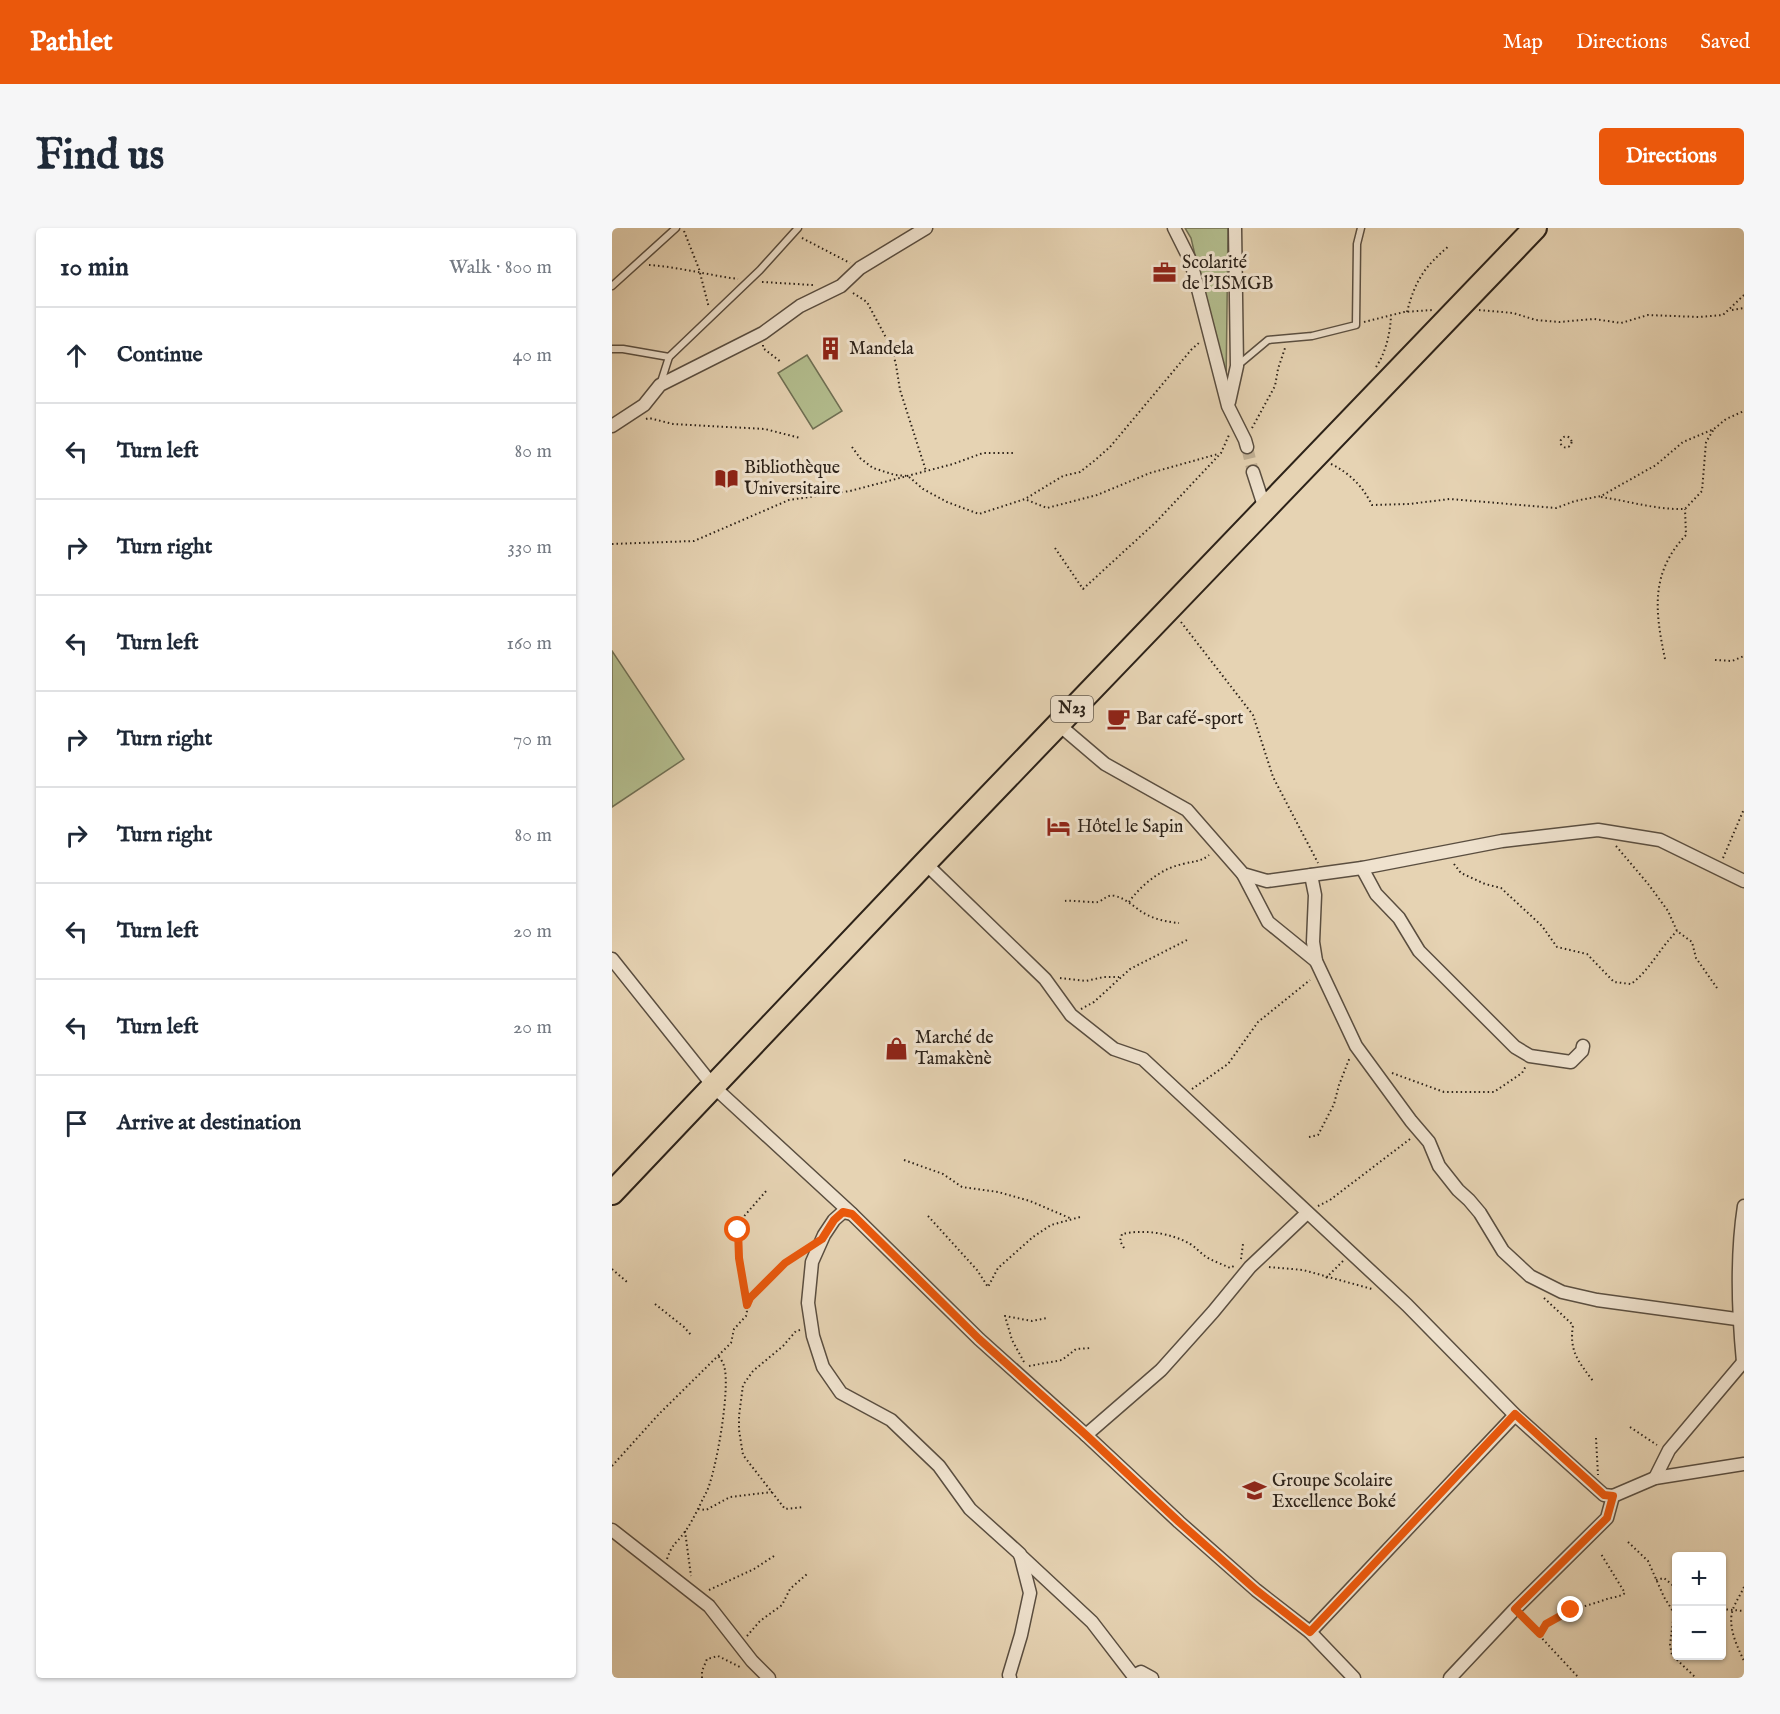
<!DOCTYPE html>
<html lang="en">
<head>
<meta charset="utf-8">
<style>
  :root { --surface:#fff; --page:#f6f6f7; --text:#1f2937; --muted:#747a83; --line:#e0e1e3; --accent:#ea580c }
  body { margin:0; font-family:"IM FELL English",serif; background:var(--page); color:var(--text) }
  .controls { position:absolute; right:18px; bottom:18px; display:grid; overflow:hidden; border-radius:6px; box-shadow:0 2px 4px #0004 }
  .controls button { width:54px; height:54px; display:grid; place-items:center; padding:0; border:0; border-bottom:2px solid var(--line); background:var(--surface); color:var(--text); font:30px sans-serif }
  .stop { position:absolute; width:18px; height:18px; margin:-14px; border:4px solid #ea580c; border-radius:50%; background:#fff }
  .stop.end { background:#ea580c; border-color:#fff; box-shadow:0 2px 6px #0008 }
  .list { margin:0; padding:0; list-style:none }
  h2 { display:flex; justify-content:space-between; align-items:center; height:78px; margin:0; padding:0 24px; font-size:26px }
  h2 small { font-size:20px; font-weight:400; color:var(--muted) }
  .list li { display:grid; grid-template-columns:39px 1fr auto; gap:18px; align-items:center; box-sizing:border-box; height:96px; padding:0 24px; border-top:2px solid var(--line) }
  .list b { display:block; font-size:22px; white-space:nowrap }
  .list em { font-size:20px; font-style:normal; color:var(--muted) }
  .icon { flex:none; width:33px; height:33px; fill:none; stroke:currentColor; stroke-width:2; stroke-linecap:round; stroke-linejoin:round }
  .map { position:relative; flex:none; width:1132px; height:1450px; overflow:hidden; border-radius:6px }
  header { display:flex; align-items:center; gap:36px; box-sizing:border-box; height:84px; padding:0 30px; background:var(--accent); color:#fff }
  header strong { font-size:28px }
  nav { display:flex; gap:33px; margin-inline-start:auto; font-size:21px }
  .intro { display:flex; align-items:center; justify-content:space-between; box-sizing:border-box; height:144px; padding:0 36px }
  h1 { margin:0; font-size:42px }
  .button { padding:15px 27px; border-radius:6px; background:var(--accent); color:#fff; font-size:21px; font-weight:700 }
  main { display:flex; gap:36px; padding:0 36px }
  aside { flex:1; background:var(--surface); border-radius:6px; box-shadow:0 2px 4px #0004 }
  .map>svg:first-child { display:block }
  .green { fill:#b3bd8e; stroke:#707054; stroke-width:1.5 }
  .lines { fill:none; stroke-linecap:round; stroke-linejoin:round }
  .street-tunnel { stroke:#c1b094; stroke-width:12; stroke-dasharray:12 6; stroke-linecap:butt }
  .lane-casing { stroke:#5a4e40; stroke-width:9 }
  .street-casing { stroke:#5a4e40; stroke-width:15 }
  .highway-casing { stroke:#2c2219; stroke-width:26 }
  .path { stroke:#2c2219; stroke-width:2; stroke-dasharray:1.5 3; stroke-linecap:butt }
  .lane { stroke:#efe2ce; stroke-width:6 }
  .street { stroke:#efe2ce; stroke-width:12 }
  .highway { stroke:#e6d3b3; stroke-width:22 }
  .route { stroke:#ea580c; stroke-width:8 }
  .labels { text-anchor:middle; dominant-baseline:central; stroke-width:6; stroke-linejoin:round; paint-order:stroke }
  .shield { fill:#efe2ce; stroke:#665c4f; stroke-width:1.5 }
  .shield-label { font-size:16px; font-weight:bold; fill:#2c2219 }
  .poi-label { font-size:18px; fill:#2c2219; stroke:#efe2ce; text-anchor:start }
</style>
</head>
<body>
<header>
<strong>Pathlet</strong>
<nav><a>Map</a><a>Directions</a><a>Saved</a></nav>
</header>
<div class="intro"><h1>Find us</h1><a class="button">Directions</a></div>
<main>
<aside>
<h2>10 min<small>Walk · 800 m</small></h2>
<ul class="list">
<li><svg class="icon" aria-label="ahead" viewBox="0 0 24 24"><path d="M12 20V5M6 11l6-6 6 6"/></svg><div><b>Continue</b></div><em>40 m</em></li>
<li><svg class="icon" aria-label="left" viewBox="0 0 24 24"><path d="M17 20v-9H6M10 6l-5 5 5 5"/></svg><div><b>Turn left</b></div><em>80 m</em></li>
<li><svg class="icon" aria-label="right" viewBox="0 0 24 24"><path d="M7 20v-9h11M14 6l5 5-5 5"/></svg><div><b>Turn right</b></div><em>330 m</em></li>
<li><svg class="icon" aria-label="left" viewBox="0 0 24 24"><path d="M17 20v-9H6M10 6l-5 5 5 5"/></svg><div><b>Turn left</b></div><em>160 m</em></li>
<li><svg class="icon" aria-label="right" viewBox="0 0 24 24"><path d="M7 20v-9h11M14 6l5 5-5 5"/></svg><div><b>Turn right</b></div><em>70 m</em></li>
<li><svg class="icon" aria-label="right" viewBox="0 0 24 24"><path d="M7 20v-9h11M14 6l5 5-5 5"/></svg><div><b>Turn right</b></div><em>80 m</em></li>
<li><svg class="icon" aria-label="left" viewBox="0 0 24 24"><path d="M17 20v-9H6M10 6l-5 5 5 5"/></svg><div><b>Turn left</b></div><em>20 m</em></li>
<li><svg class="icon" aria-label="left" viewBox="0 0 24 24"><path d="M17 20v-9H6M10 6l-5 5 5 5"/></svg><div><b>Turn left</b></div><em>20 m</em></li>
<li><svg class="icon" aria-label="arrive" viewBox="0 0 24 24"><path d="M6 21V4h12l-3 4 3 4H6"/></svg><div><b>Arrive at destination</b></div></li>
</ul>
</aside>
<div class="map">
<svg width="1132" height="1450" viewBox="0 0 1132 1450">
  <rect width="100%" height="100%" fill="#e6d3b3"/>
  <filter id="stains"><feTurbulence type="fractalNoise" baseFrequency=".00333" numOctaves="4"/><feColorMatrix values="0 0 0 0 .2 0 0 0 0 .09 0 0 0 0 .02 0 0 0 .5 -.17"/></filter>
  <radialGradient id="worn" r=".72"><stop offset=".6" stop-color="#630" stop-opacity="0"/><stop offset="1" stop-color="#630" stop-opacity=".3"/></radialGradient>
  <g class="green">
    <path d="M 573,0 L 616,0 L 614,159 L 579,10 Z"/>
    <path d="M 195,127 L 230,183 L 201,201 L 166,145 Z"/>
    <path d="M 0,423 L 72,531 L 0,579 Z"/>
  </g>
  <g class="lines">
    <path class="street-tunnel" d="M 635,219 L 641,244"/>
    <defs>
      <g id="lane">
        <path d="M 0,58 L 64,0"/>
        <path d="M 0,121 L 11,121 L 57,129"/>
        <path d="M 625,138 L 656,112 L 700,108 L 744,97 L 745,16 L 749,0"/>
        <path d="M 49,154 L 57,129 L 148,42 L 186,0"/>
      </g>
      <g id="street">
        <path d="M 562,0 L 579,34 L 616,178 L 633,212 L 635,219"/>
        <path d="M 617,174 L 625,138 L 623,0"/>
        <path d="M 0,198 L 32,177 L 48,157 L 151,105 L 188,78 L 229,58 L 248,40 L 314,0"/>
        <path d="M 641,244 L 653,281"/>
        <path d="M 446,496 L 493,536 L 575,582 L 631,646 L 655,653 L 750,640 L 890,613 L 986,602 L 1048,612 L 1132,653"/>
        <path d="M 313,635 L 433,751 L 459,787 L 502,821 L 531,831 L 795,1077 L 903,1187 L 992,1267 L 1001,1268 L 1043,1250 L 1132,1236"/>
        <path d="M 750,640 L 764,666 L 787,690 L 807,723 L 903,819 L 918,828 L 959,834 L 970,823 L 971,818"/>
        <path d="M 631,646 L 656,694 L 704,733"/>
        <path d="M 699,647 L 703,667 L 701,714 L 704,733 L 744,818 L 799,893 L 817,914 L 827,938 L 846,962 L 857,972 L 868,985 L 891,1023 L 918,1048 L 950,1064 L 985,1072 L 1132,1092"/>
        <path d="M 0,731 L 102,859 L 240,986 L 367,1111 L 474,1207 L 567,1294 L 644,1362 L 698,1404 L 742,1450"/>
        <path d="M 240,986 L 231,984 L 222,992 L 212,1007 L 200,1034 L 196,1075 L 201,1108 L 211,1139 L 229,1165 L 279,1192 L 327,1238 L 358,1281 L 408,1326 L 418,1365 L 409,1407 L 397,1447 L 398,1450"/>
        <path d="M 1131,1134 C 1126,1082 1124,1030 1132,978"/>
        <path d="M 474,1207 L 549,1142 L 601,1084 L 638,1039 L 695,985"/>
        <path d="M 1043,1250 L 1057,1222 L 1132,1133"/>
        <path d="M 0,1302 L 97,1378 L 140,1433 L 157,1450"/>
        <path d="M 408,1327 L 480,1394 L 523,1450"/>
        <path d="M 698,1404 L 903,1187"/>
        <path d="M 523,1447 L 529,1444 L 540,1450"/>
        <path d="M 838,1450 L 903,1381 L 995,1290 L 1001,1268"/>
      </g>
      <path id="highway" d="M 0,965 L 313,635 L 923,0"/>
    </defs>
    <use href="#lane" class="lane-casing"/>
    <use href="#street" class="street-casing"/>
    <use href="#highway" class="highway-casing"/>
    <g class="path">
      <path d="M 72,3 L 87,41 L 97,80"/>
      <path d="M 190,10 L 238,35"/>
      <path d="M 37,37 C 67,39 96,47 126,51"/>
      <path d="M 150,54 L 201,57"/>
      <path d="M 241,65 L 255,74 L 280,121 L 284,137 L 288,162 L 314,243"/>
      <path d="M 867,82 L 901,85 L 924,92 L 947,94 L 982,91 L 1009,95 L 1036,87 L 1087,89 L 1111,87 L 1132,67"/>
      <path d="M 1120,82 L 1132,80"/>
      <path d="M 795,84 C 803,53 812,39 837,18"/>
      <path d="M 752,94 L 792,84 L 820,82"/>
      <path d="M 151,117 L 151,120 L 169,134"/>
      <path d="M 764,139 C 774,124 778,106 779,88"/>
      <path d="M 34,191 L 37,190 L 61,196 L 153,201 L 188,210"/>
      <path d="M 640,200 L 663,158 L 666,141 L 673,120"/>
      <circle cx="954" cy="214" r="5.5"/>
      <path d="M 240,219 L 248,230 L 261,240 L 283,247 L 296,248 L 311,261 L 335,274 L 367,286 L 413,271 L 451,248 L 468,244 L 482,233 L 498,219 L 579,122 L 588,114"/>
      <path d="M 719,236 C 738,245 751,259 760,277 L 797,276 L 838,271 L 944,280 L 963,273 L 989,268 L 1044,237 L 1071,214 L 1102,201 L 1114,191 L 1132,183"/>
      <path d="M 989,269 C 1017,273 1044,282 1073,281 L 1090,263 L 1094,214 L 1102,201"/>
      <path d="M 415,272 L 435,280 L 485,267 L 538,245 L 606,226"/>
      <path d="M 0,316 L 82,313 L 177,272 L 238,263 L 341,236 L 371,225 L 401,225"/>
      <path d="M 443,320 L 471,361 L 544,294 L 609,225 L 617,207"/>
      <path d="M 569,394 L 641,487 L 661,549 L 706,635"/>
      <path d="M 1053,431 C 1043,383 1038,345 1074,307 L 1073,281"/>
      <path d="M 1103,432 L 1120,433 L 1132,428"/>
      <path d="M 1004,618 L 1037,657 L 1056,683 L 1065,703 L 1080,714 L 1084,730 L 1105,760"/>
      <path d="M 1111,630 L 1132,581"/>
      <path d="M 842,636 L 849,645 L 873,656 L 889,660 L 930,698 L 945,719 L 975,726 L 1002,754 L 1019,756 C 1038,742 1047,721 1065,703"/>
      <path d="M 453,673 C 460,672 482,675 486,674 C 492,672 495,666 503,668 C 512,670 519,676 527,682 C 538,690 553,694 567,695"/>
      <path d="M 517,674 C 529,657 550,640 571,636 C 581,633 589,634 597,627"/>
      <path d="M 448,750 L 474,753 L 492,749 L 507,749"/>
      <path d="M 469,781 L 482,774 L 518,741 L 577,711"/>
      <path d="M 780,845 L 832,864 L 882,864 L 910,845 L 914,838"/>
      <path d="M 580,861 L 616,836 L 646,794 L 698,752"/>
      <path d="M 697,909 L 706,907 L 722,876 L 727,857 L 738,829"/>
      <path d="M 292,932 L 331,946 L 350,959 L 386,964 L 418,973 L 460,991"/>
      <path d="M 706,978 L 718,972 L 798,911"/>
      <path d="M 316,988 L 365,1042 L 376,1059 L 386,1040 L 421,1009 L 439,997 L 468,989"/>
      <path d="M 512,1020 L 508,1013 L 510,1006 C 530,1001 560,1005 578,1016 C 584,1019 588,1025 593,1028 C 600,1033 610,1036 618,1040 L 622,1038"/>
      <path d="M 629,1031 L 631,1016"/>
      <path d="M 657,1039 L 691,1042 L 760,1061"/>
      <path d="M 0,1041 L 15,1054"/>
      <path d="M 714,1050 L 731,1033"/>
      <path d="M 932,1070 L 961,1097 C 957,1123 966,1133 981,1153"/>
      <path d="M 136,1075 L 138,1070 L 173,1035 L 192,1022"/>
      <path d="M 43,1076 L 72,1099 L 79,1107"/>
      <path d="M 188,1102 L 184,1103 L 171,1118 L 141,1143 L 131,1157 L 127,1188 L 127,1202 L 131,1227 L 173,1281 L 192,1279"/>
      <path d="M 412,1134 L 400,1112 L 393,1088 L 420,1093 L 435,1090"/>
      <path d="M 417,1138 L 450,1132 L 464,1121 L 479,1120"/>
      <path d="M 1018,1199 L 1045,1217"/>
      <path d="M 984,1210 L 986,1247"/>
      <path d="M 0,1238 L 47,1186 L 119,1115 L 122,1101 L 134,1088 L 135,1083 L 126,1018 L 127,994 L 155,962"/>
      <path d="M 86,1281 L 94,1282 L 118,1269 L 160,1264"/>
      <path d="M 73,1303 L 79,1348"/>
      <path d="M 1016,1314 L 1036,1333 L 1052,1369 L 1062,1385 L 1058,1417 L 1060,1427 L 1084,1450"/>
      <path d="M 55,1331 C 60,1316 63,1317 72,1305 C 81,1293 87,1278 94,1265 C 104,1246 119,1158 112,1138 C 111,1134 108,1130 105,1126"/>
      <path d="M 1044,1352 L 1052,1350 L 1064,1360"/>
      <path d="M 1132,1359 C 1129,1366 1124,1373 1121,1381 C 1115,1398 1125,1418 1132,1433"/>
      <path d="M 97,1362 L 142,1341 L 162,1328"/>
      <path d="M 1110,1381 L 1132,1383"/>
      <path d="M 912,1391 L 967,1450"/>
      <path d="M 928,1406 C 942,1383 971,1380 995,1371 C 1001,1369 1008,1369 1013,1365 L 989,1326"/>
      <path d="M 135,1408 L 148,1393 L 170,1377 L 178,1361 L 195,1346"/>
      <path d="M 90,1450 L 90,1443 L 95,1431 L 106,1428 L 130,1440"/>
    </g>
    <use href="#lane" class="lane"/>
    <use href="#street" class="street"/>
    <use href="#highway" class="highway"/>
  </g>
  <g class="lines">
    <path class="route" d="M 126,1002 L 127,1030 L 135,1077 L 138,1070 L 173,1035 L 210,1011 L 222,992 L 231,984 L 240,986 L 367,1111 L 474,1207 L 567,1294 L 644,1362 L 698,1404 L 903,1186 L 992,1267 L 1001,1268 L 995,1290 L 903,1381 L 928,1406 L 934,1396 L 959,1382"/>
  </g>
  <defs>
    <symbol id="office-bare" viewBox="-9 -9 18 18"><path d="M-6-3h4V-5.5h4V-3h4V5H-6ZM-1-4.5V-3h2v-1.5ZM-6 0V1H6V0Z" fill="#8f2418" stroke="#efe2ce" stroke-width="2.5" paint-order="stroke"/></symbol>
    <symbol id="building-bare" viewBox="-9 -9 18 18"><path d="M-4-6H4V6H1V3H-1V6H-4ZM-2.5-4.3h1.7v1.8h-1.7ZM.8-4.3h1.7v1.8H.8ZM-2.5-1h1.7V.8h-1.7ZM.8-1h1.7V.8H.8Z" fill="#8f2418" stroke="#efe2ce" stroke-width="2.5" paint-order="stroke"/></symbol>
    <symbol id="library-bare" viewBox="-9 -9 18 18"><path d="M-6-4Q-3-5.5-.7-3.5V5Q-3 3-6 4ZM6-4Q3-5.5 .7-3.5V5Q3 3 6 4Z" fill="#8f2418" stroke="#efe2ce" stroke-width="2.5" paint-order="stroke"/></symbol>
    <symbol id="cafe-bare" viewBox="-9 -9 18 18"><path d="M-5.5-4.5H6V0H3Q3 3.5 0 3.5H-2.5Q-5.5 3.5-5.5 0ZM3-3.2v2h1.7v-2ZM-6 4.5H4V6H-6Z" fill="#8f2418" stroke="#efe2ce" stroke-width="2.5" paint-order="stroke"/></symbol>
    <symbol id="hotel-bare" viewBox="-9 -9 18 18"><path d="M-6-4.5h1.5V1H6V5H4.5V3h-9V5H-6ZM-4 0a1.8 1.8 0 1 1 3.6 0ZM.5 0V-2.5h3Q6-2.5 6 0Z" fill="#8f2418" stroke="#efe2ce" stroke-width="2.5" paint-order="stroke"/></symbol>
    <symbol id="shop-bare" viewBox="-9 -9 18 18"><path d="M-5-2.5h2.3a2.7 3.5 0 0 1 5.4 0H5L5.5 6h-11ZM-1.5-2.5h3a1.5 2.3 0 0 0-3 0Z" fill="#8f2418" stroke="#efe2ce" stroke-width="2.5" paint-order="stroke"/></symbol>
    <symbol id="school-bare" viewBox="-9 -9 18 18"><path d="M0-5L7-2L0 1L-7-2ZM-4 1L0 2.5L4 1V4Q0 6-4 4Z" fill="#8f2418" stroke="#efe2ce" stroke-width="2.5" paint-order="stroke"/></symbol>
  </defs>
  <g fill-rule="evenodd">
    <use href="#office-bare" x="536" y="28" width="33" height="33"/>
    <use href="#building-bare" x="202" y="104" width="33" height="33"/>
    <use href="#library-bare" x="98" y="234" width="33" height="33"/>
    <use href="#cafe-bare" x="490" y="474" width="33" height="33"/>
    <use href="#hotel-bare" x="430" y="582" width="33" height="33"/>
    <use href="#shop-bare" x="268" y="804" width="33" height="33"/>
    <use href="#school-bare" x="626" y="1246" width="33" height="33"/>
  </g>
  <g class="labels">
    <rect class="shield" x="439" y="468" width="42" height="26" rx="4.5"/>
    <g class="shield-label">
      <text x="460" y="481">N23</text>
    </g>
    <g class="poi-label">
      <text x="570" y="35">Scolarité<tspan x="570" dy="21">de l'ISMGB</tspan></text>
      <text x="237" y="121">Mandela</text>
      <text x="132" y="240">Bibliothèque<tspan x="132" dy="21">Universitaire</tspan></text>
      <text x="524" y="491">Bar café-sport</text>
      <text x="465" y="599">Hôtel le Sapin</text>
      <text x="303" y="810">Marché de<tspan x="303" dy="21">Tamakènè</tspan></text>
      <text x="660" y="1253">Groupe Scolaire<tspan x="660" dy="21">Excellence Boké</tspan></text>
    </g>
  </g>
  <rect width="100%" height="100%" filter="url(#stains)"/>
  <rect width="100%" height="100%" fill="url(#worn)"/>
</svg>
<div class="controls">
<button>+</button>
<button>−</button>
</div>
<div class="stop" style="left:126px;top:1002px"></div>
<div class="stop end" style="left:959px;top:1382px"></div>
</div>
</main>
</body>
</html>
